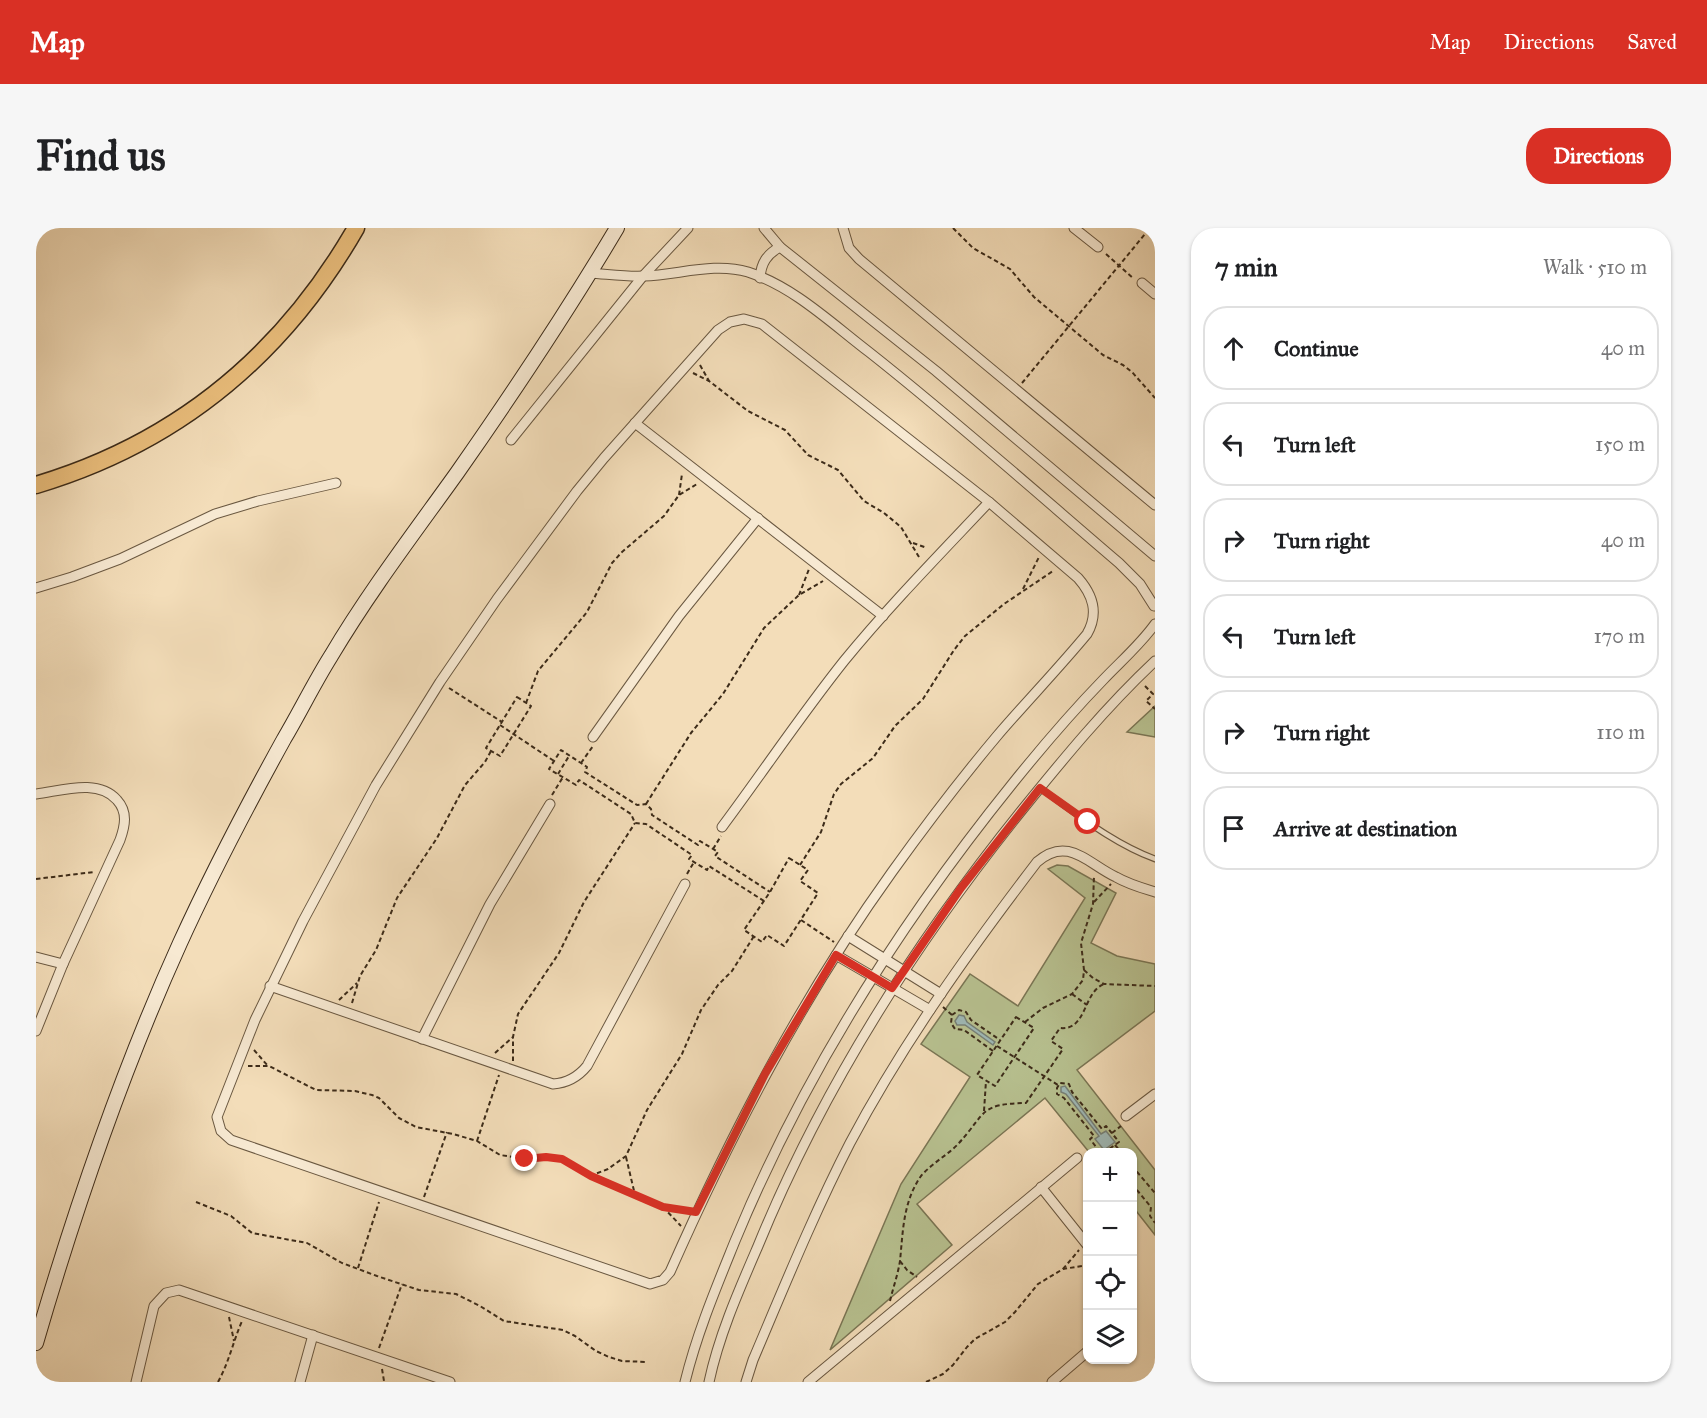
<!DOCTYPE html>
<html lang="en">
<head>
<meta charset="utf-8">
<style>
  :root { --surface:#fff; --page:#f6f6f6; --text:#202124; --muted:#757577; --line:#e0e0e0; --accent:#d93025 }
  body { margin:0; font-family:"IM FELL Great Primer",serif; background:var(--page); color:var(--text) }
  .controls { position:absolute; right:18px; bottom:18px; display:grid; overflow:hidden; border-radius:12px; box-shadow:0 2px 4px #0004 }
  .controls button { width:54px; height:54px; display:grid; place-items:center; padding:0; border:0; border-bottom:2px solid var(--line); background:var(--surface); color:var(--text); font:30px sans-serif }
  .stop { position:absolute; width:18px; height:18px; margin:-14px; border:4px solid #d93025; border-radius:50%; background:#fff }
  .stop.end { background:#d93025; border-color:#fff; box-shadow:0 2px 6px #0008 }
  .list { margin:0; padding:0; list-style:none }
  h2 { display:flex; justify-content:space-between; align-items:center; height:78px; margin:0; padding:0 24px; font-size:26px }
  h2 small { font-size:20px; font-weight:400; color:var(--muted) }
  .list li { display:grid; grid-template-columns:39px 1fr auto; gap:18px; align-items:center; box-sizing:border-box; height:84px; margin:0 12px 12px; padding:0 12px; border:2px solid var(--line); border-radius:24px }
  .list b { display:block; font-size:22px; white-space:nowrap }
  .list em { font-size:20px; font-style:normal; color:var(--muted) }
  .icon { flex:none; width:33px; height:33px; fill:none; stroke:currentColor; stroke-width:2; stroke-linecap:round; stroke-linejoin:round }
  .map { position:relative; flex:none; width:1119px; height:1154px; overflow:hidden; border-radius:24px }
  header { display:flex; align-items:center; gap:36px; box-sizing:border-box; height:84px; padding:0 30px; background:var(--accent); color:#fff }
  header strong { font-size:28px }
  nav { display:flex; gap:33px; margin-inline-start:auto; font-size:21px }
  .intro { display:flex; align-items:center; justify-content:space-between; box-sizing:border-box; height:144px; padding:0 36px }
  h1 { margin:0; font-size:42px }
  .button { padding:15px 27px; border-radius:24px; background:var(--accent); color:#fff; font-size:21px; font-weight:700 }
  main { display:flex; gap:36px; padding:0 36px }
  aside { flex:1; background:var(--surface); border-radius:24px; box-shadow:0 2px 4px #0004 }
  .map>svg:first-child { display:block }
  .green { fill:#b8c291; stroke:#7a7655; stroke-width:1.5 }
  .water { fill:#9fbab8; stroke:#778178; stroke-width:1.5 }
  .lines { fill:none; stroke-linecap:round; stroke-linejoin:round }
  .lane-casing { stroke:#6a5841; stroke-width:7 }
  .street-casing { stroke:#6a5841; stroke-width:11 }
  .secondary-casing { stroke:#3c2b19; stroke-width:16 }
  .highway-casing { stroke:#3c2b19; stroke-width:19 }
  .path { stroke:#3c2b19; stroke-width:2; stroke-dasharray:4.5 3; stroke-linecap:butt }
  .lane { stroke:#f7e9d2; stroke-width:4.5 }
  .street { stroke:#f7e9d2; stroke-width:9 }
  .secondary { stroke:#f7e9d2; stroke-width:14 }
  .highway { stroke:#eabe7c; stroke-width:16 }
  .route { stroke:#d93025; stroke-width:8 }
</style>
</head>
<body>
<header>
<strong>Map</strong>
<nav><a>Map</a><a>Directions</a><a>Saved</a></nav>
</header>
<div class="intro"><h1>Find us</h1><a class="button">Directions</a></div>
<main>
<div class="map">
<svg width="1119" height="1154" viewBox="0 0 1119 1154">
  <rect width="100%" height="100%" fill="#f3ddb9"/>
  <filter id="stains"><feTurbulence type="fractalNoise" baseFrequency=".00333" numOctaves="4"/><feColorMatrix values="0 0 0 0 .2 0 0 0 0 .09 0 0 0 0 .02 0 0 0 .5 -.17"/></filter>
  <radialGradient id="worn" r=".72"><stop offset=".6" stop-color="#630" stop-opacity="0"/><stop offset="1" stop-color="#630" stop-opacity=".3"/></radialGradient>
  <g class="green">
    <path d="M 1119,478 L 1119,509 L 1091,504 Z"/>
    <path d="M 1021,637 L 1032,638 L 1080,665 L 1055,715 L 1081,728 L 1119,736 L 1119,783 L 1041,842 L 1119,942 L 1119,1007 L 1097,979 L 1096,924 L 1053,924 L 1009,870 L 881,976 L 916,1017 L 794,1122 L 865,956 L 934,849 L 885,816 L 934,746 L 982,778 L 1049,670 L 1012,641 Z"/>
  </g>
  <g class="water">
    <path d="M 923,787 L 928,788 L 931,794 L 959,814 L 957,817 L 929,797 L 921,797 L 919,793 Z"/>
    <path d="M 1029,858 L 1065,906 L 1070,903 L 1079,914 L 1068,922 L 1059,911 L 1063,908 L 1030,866 L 1025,864 L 1025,859 Z"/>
  </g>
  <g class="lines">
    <defs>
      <path id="lane" d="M 1004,560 C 1041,586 1076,615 1119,631"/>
      <g id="street">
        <path d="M 728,0 L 744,19 L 900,143 L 1119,328"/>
        <path d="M 807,0 L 813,20 L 823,31 L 1119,277"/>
        <path d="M 1038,0 L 1062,19"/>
        <path d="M 554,45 C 571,46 590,49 608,48 C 642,47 678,34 712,44 C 758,59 795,95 833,124 C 918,191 1000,264 1083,335 L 1104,356 L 1118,378"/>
        <path d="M 724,50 C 725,35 731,26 744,19"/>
        <path d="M 1106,55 L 1119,66"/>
        <path d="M 708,91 L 726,96 L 953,274 L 1042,350 C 1057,367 1063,385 1051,406 C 1022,441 991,473 961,508 C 924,552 889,598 856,644 C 766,769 696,904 634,1044 L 627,1052 L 614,1056 L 195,912 L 185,903 L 181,889 L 219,792 L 267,693 L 340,557 L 404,454 L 461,371 L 541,263 L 568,230 L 682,102 L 694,94 Z"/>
        <path d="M 599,195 L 847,388"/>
        <path d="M 475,212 L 607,48 L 652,0"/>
        <path d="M 0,360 L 36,349 L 84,331 L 179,286 L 222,273 L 300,255"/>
        <path d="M 557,509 L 643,388 L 722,290"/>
        <path d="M 0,566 C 25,563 62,550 81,572 C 92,584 89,598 84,612 L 27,736 L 0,803"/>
        <path d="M 686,599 C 727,544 765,487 808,433 C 853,378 904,326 953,274"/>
        <path d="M 812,708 L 905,766"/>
        <path d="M 800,727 L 894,782"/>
        <path d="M 0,729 L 27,736"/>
        <path d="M 234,758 L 517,856 C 532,855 542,849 551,838 L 649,656"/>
        <path d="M 386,811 L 454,676 L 514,576"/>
        <path d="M 1090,888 L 1119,866"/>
        <path d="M 1005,959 L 1052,1018"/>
        <path d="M 100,1154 L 118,1078 L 130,1065 L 143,1062 L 414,1154"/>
        <path d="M 264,1154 L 277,1107"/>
        <path d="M 649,1154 C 661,1105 680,1060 699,1013 C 768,846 864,695 977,555 C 1006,519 1035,485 1067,452 C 1084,434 1104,417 1119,396"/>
        <path d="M 673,1154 C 683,1107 703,1062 722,1018 C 787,859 879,715 986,582 C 1028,530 1070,479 1119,433"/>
        <path d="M 710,1154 L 717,1132 C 748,1059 778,985 814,915 C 867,815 933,723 1001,634 C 1032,607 1052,636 1080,649 C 1092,656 1106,660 1119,664"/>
        <path d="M 772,1154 L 1041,930"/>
        <path d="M 1016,1154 L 1052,1123"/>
      </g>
      <path id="secondary" d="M 0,1115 C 39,981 86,843 144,715 C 176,645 211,578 248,511 C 264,484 278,455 295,428 C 333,364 378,305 421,245 C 477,165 531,84 581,0"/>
      <path id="highway" d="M 0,257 C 141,215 247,127 320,0"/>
    </defs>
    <use href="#lane" class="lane-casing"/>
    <use href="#street" class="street-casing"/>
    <use href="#secondary" class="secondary-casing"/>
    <use href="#highway" class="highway-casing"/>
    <g class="path">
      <path d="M 917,0 L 937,20 L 974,41 L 998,69 L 1067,127 L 1087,137 L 1096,144 L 1119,170"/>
      <path d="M 1070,26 L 1097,50"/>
      <path d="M 664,137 L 673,153"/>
      <path d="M 657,145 L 673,153 L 712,183 L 749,202 L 772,227 L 802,242 L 828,273 L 848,285 L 865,299 L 883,329"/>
      <path d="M 986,155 L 1114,0"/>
      <path d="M 643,267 L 646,246"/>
      <path d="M 877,315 L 891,320"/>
      <path d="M 987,361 L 1003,329"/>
      <path d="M 763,367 L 773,341"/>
      <path d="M 1109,458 L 1117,466 L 1110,473 L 1119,481"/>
      <path d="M 413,460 L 466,494"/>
      <path d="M 481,469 L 495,478 L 464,528 L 450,520 Z"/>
      <path d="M 490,475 L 502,443 L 551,384 L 576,335 L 586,324 L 628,288 L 643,267 L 661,256"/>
      <path d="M 464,497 L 518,533"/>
      <path d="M 545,535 L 557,518"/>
      <path d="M 522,546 L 533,528"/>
      <path d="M 516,567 L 527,549"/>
      <path d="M 610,576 L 655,505 L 687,466 L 728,400 L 763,367 L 787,353"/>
      <path d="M 677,621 L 685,608"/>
      <path d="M 753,630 L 772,642 L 764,653 L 782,665 L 748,718 L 731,707 L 726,714 L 708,702 L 734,664 Z"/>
      <path d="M 764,637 L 785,604 L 798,566 L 805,556 L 837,530 L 859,498 L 887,471 L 918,422 L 929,408 L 968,376 L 1017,343"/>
      <path d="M 651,646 L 658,634"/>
      <path d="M 0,651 L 58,644"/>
      <path d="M 728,673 L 673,638 L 671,642 L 653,631 L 656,627 L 610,596 L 599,595 L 595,586 L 543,552 L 540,557 L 513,541 L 525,522 L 551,539 L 549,544 L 601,577 L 610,576 L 615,581 L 616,587 L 662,617 L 664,613 L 682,624 L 679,628 L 734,664"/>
      <path d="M 1058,674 L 1075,656"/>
      <path d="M 765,692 L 798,714"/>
      <path d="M 1048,742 L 1057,750 L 1068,756 L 1119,758"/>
      <path d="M 1036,766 L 1051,777"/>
      <path d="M 303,772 L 321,755"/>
      <path d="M 316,775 L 324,748 L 340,722 L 361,670 L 401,610 L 429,557 L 449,534 L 455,523"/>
      <path d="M 907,779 L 916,787"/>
      <path d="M 980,789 L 998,800 L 959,858 L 941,847 Z"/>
      <path d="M 989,794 L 1007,780 L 1036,766 L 1047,752 L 1048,742 L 1045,715 L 1057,676 L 1058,648"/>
      <path d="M 961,818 L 1022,857"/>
      <path d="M 218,822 L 232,838"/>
      <path d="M 957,823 L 928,802 L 919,801 L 915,795 L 916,787 L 923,782 L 930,784 L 935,792 L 964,812"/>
      <path d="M 459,825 L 477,809"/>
      <path d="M 477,833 L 477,809 L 482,786 L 523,725 L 548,674 L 599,595"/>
      <path d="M 212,838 L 233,838 L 280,862 L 319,863 L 336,867 L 343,870 L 363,890 L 380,899 L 417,906 L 441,913 L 464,927 L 490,931 L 510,929 L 526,931 L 554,948 L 599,967 L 627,979 L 650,983"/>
      <path d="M 948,883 L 950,853"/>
      <path d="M 1076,905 L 1085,898"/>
      <path d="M 441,913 L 463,847"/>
      <path d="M 1079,917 L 1085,924"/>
      <path d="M 1055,924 L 1061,920"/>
      <path d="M 1064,924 L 1054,911 L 1058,908 L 1028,870 L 1021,866 L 1021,860 L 1024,855 L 1033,856 L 1036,864 L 1066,901 L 1070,898 L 1083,914 L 1069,924"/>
      <path d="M 590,929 L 599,967"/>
      <path d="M 1096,938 L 1119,965"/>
      <path d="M 554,948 L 572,941 L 590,928 L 611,882 L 646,826 L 665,782 L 682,757 L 696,743 L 718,708"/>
      <path d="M 1096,956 L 1115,979 L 1114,988 L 1119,995"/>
      <path d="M 388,969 L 411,904"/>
      <path d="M 160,974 L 195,988 L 216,1005 L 271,1015 L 306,1035 L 341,1048 L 383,1062 L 420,1066 L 444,1078 L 468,1093 L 527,1102 L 539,1108 L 560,1123 L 573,1129 L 586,1133 L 611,1134"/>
      <path d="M 627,979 L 645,998"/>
      <path d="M 864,1033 L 871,1042 L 881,1049"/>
      <path d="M 322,1040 L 343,974"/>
      <path d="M 1027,1041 L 1043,1022"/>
      <path d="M 854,1073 C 857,1060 862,1046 864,1033 C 867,1003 867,974 885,948 C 896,935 912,927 923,915 C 951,884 943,876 990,875 L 1027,821 L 1015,813 L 1024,800 C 1051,803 1047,764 1068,756"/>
      <path d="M 193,1089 L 198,1113"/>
      <path d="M 343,1120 L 366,1056"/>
      <path d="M 346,1141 L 348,1153"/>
      <path d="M 182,1154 C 193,1134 197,1114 206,1093"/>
      <path d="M 890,1154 L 907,1146 L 917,1137 L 931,1119 L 939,1111 L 969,1094 L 979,1084 L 1002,1056 L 1027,1041 L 1052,1037"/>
    </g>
    <use href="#lane" class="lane"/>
    <use href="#street" class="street"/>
    <use href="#secondary" class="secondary"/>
    <use href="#highway" class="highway"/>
  </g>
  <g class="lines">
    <path class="route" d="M 489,931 L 510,929 L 526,931 L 555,948 L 627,979 L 660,984 L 729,846 L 800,727 L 856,760 L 925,660 L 1004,560 L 1052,594"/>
  </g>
  <rect width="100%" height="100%" filter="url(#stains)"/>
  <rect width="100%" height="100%" fill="url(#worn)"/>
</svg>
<div class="controls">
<button>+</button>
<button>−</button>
<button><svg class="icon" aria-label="locate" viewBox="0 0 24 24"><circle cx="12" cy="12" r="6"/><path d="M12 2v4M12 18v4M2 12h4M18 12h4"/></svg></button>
<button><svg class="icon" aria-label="layers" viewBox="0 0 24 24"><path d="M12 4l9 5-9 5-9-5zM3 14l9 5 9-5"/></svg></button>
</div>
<div class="stop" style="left:1052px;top:594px"></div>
<div class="stop end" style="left:489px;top:931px"></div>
</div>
<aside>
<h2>7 min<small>Walk · 510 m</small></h2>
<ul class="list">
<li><svg class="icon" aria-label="ahead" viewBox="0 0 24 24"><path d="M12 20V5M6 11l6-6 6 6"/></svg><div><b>Continue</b></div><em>40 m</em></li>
<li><svg class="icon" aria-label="left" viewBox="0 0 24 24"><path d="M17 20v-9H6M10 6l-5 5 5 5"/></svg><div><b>Turn left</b></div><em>150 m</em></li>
<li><svg class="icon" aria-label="right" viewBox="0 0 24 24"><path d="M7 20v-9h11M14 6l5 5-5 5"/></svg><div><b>Turn right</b></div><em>40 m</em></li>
<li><svg class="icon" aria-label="left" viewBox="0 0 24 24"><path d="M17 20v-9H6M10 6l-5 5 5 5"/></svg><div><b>Turn left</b></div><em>170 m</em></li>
<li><svg class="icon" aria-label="right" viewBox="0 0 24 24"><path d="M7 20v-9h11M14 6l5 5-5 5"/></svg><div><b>Turn right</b></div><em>110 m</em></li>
<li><svg class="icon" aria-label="arrive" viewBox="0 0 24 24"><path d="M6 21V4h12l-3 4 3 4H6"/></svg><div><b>Arrive at destination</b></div></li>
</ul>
</aside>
</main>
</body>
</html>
